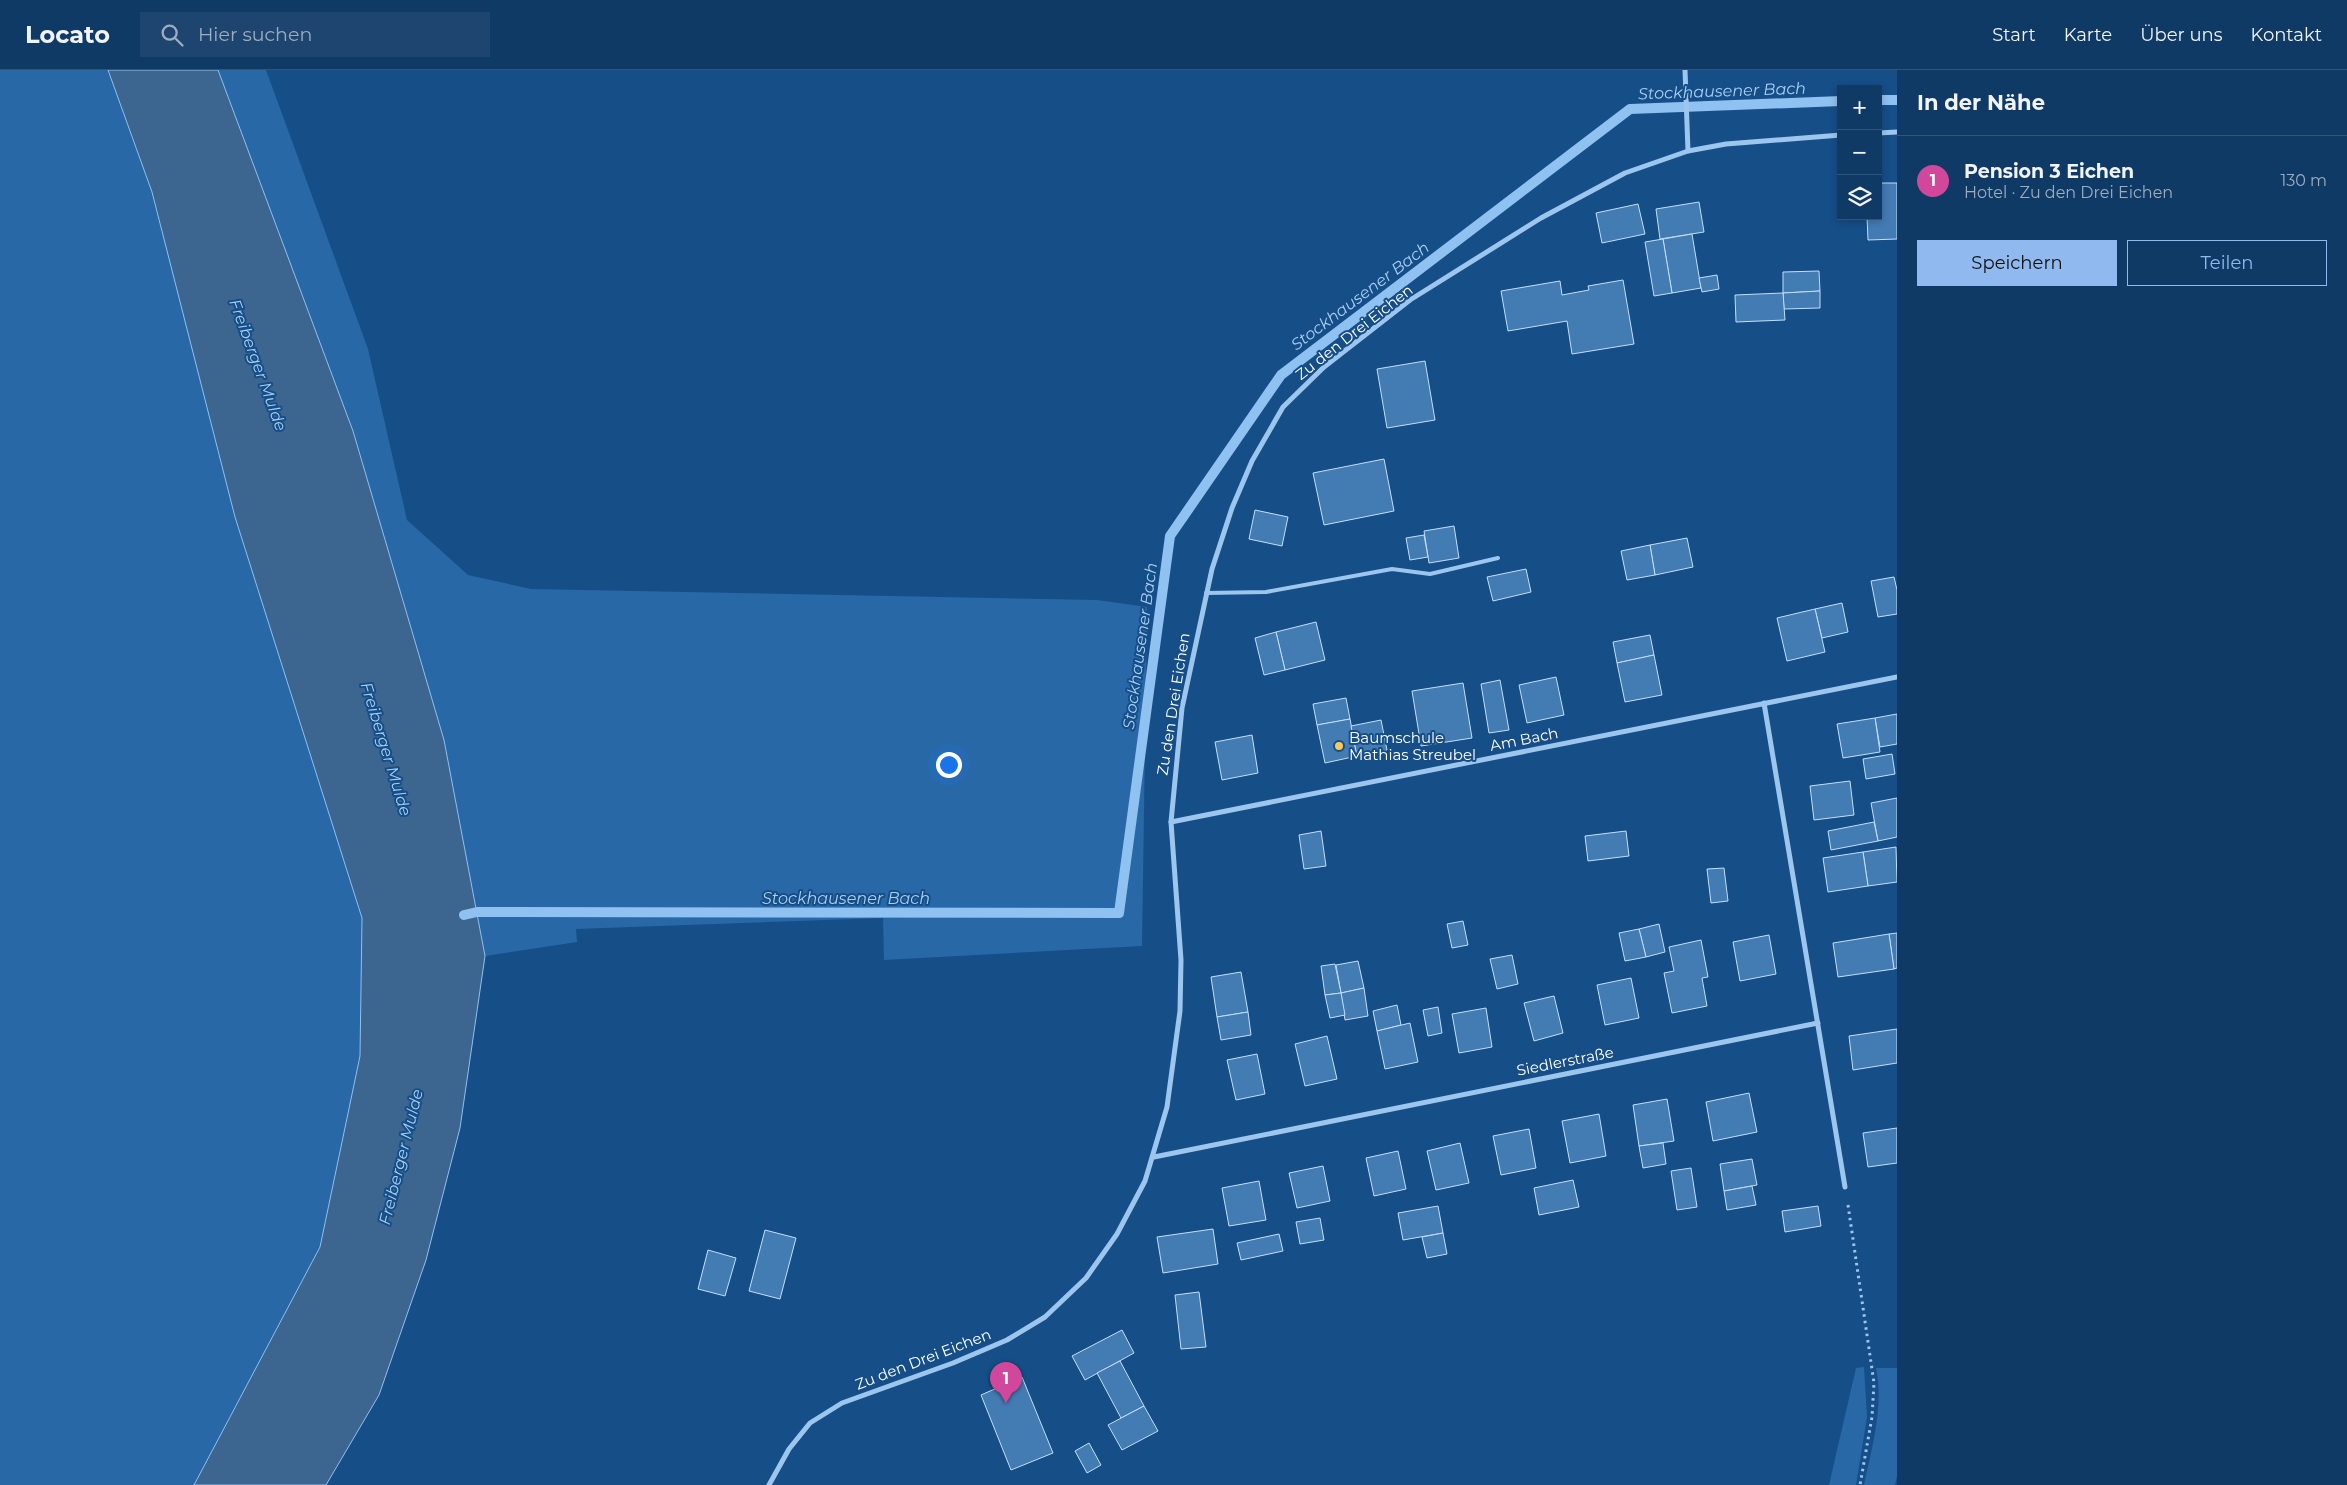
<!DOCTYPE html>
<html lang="de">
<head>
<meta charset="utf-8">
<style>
  :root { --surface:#103a66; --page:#1e456f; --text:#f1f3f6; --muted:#9cadbf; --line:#30547a; --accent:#90b9f0 }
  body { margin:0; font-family:Montserrat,sans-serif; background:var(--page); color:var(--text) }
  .controls { position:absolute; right:15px; top:15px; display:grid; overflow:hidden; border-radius:0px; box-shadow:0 2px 8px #0003 }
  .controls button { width:45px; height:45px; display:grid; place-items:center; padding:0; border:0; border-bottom:1px solid var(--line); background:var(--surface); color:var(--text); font:25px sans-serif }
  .you { position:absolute; left:948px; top:694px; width:18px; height:18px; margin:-12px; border:4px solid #fff; border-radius:50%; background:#1a73e8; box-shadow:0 0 0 8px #1a73e833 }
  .badge { display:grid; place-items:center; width:32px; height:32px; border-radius:50%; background:var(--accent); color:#fff; font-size:16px; font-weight:700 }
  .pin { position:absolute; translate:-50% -41px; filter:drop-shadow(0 1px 2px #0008) }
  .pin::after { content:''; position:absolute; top:26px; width:18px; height:15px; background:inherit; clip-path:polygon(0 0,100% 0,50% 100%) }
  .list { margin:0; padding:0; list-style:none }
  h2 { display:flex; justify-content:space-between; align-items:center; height:65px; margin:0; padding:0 20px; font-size:21px }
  h2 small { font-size:16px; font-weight:400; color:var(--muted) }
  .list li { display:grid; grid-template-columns:32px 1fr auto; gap:15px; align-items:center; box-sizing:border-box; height:90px; padding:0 20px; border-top:1px solid var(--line) }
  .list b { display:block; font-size:19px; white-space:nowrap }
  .list p { margin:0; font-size:16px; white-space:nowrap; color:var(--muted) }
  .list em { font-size:16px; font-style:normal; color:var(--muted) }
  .actions { display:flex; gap:10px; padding:15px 20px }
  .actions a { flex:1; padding:11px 0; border:1px solid var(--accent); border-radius:0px; text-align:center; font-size:18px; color:var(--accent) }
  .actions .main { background:var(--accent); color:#111 }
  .icon { flex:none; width:28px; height:28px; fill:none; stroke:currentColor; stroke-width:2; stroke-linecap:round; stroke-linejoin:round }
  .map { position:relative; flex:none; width:1897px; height:1415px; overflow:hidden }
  header { display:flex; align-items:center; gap:30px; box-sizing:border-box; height:70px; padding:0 25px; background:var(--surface); border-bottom:1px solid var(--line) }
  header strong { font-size:24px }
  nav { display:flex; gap:28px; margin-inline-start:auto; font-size:18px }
  .search { width:350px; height:45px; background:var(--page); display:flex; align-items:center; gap:12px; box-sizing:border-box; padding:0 18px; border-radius:0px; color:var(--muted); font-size:19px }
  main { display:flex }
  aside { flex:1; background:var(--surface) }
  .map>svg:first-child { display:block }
  .green { fill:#2868a7 }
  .water { fill:#3c6690; stroke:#8fc1f1 }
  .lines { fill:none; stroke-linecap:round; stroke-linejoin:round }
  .stream { stroke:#8fc1f1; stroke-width:10 }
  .building { fill:#437bb3; stroke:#c3dffa }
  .path { stroke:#9dc6ee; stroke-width:3; stroke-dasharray:2.5 4; stroke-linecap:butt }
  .service { stroke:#9dc6ee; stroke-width:4 }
  .minor { stroke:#9dc6ee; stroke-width:5 }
  .poi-dot { fill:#ffc75a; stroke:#164e88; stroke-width:2 }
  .labels { text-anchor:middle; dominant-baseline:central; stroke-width:4; stroke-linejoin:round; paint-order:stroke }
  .street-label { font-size:15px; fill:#fff; stroke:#164e88 }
  .poi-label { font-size:15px; fill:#fff; stroke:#164e88; text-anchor:start }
  .water-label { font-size:16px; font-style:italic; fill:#a8d0f6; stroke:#164e88 }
</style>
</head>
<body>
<header>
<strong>Locato</strong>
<div class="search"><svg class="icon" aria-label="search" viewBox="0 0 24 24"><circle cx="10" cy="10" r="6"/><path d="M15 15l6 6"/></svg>Hier suchen</div>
<nav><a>Start</a><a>Karte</a><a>Über uns</a><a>Kontakt</a></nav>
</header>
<main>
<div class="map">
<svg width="1897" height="1415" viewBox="0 0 1897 1415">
  <rect width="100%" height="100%" fill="#164e88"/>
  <g class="green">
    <path d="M 0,0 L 108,0 L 152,122 L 235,447 L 362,848 L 360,986 L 320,1177 L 194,1415 L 0,1415 Z"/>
    <path d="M 218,0 L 266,0 L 368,279 L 407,450 L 468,505 L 531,519 L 1097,530 L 1147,537 L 1142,876 L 884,890 L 883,848 L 576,859 L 577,872 L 485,886 L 444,670 L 353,361 Z"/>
    <path d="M 1864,1297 L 1867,1347 L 1856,1415 L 1829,1415 L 1856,1298 Z"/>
    <path d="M 1876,1298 L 1897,1298 L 1897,1406 L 1895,1415 L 1864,1415 C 1872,1377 1884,1336 1876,1298 Z"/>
  </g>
  <path class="water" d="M 108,0 L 218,0 L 353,361 L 444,670 L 485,886 L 460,1058 L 426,1190 L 379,1325 L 326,1415 L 194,1415 L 320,1177 L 360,986 L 362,848 L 235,447 L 152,122 Z"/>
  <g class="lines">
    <g class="stream">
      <path d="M 1878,30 L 1897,30"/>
      <path d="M 464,845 L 477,842 L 1119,843 L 1170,466 L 1281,305 L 1630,39 L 1841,31"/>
    </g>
  </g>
  <g class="building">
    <path d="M 1878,113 L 1897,113 L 1897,169 L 1868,170 L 1867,146 L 1878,146 Z"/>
    <path d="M 1699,132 L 1704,162 L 1660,169 L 1656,139 Z"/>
    <path d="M 1638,134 L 1645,164 L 1602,173 L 1596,143 Z"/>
    <path d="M 1692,164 L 1701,218 L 1672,223 L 1663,169 Z"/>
    <path d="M 1663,169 L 1672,223 L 1654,226 L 1645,172 Z"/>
    <path d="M 1819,201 L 1820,221 L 1783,223 L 1783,202 Z"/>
    <path d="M 1717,205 L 1719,219 L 1702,222 L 1699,208 Z"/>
    <path d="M 1623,210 L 1634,274 L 1572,284 L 1567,251 L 1508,261 L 1501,221 L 1560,211 L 1562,225 L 1589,220 L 1588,216 Z"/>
    <path d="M 1820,221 L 1820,238 L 1784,239 L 1783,223 Z"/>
    <path d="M 1783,223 L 1785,250 L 1736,252 L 1735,225 Z"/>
    <path d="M 1425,291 L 1435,350 L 1387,358 L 1377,299 Z"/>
    <path d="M 1384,389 L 1394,441 L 1324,455 L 1313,403 Z"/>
    <path d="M 1255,440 L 1288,447 L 1282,476 L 1249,469 Z"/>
    <path d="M 1454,456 L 1459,488 L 1429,493 L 1424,461 Z"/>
    <path d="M 1424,465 L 1428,487 L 1410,490 L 1406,468 Z"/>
    <path d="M 1687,468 L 1693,497 L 1655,505 L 1650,475 Z"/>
    <path d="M 1650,475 L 1655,505 L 1627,510 L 1621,481 Z"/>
    <path d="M 1526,499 L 1531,522 L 1493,531 L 1487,507 Z"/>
    <path d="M 1894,507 L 1897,520 L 1897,544 L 1878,547 L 1871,511 Z"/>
    <path d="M 1842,533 L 1848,562 L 1822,568 L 1815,539 Z"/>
    <path d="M 1815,539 L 1825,582 L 1787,591 L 1777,548 Z"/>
    <path d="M 1316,552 L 1325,590 L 1285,600 L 1276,562 Z"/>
    <path d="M 1276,562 L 1285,600 L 1264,605 L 1255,568 Z"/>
    <path d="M 1650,565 L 1654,585 L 1617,593 L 1613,572 Z"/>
    <path d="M 1654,585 L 1662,625 L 1625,632 L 1617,593 Z"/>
    <path d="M 1556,607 L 1564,645 L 1527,653 L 1519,615 Z"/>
    <path d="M 1500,610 L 1509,660 L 1489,663 L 1481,614 Z"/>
    <path d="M 1463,613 L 1472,668 L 1421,676 L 1412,621 Z"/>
    <path d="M 1346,628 L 1350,649 L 1317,655 L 1313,634 Z"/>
    <path d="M 1897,644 L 1897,674 L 1880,677 L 1875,648 Z"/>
    <path d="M 1875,648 L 1880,682 L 1843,688 L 1837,654 Z"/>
    <path d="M 1350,649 L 1357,686 L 1325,693 L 1317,655 Z"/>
    <path d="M 1381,650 L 1387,680 L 1357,686 L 1351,656 Z"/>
    <path d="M 1252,665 L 1258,703 L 1222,710 L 1215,672 Z"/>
    <path d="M 1892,684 L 1895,704 L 1866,709 L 1863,689 Z"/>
    <path d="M 1850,711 L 1854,745 L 1814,750 L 1810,716 Z"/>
    <path d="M 1897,728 L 1897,767 L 1878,771 L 1871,733 Z"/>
    <path d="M 1874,752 L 1878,771 L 1831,780 L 1828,761 Z"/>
    <path d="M 1321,761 L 1326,796 L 1304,799 L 1299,765 Z"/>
    <path d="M 1626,761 L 1629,786 L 1588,791 L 1585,766 Z"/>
    <path d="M 1896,777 L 1897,812 L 1868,816 L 1863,782 Z"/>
    <path d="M 1863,782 L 1868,816 L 1828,822 L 1823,788 Z"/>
    <path d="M 1724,798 L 1728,831 L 1711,833 L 1707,799 Z"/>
    <path d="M 1463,851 L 1468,875 L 1452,878 L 1447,854 Z"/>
    <path d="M 1659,854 L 1665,882 L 1646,887 L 1639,859 Z"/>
    <path d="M 1639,859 L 1646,887 L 1625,891 L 1619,863 Z"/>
    <path d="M 1897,863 L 1897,898 L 1894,899 L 1889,864 Z"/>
    <path d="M 1889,864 L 1894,899 L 1838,907 L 1833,873 Z"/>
    <path d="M 1769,865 L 1776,904 L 1740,911 L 1733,872 Z"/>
    <path d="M 1701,870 L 1708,907 L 1702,908 L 1707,936 L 1672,943 L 1664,903 L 1674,901 L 1669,877 Z"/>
    <path d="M 1512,885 L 1518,914 L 1497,919 L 1490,889 Z"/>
    <path d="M 1358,891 L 1364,918 L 1341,923 L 1336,895 Z"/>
    <path d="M 1335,894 L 1341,923 L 1325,925 L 1321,896 Z"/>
    <path d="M 1241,902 L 1248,942 L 1217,947 L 1211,907 Z"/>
    <path d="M 1631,908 L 1639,948 L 1605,955 L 1597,915 Z"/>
    <path d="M 1364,918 L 1368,946 L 1345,950 L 1341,923 Z"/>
    <path d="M 1341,923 L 1345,945 L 1330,948 L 1325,925 Z"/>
    <path d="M 1554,926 L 1563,963 L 1534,971 L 1524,933 Z"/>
    <path d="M 1397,935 L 1401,955 L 1377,961 L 1373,941 Z"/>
    <path d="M 1438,937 L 1442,963 L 1428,966 L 1423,940 Z"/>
    <path d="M 1486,938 L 1492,977 L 1459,983 L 1452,944 Z"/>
    <path d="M 1248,942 L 1251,965 L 1221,970 L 1217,947 Z"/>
    <path d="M 1410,953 L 1418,992 L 1385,999 L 1377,961 Z"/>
    <path d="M 1897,959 L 1897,993 L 1853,1000 L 1849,966 Z"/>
    <path d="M 1327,966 L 1337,1009 L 1305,1016 L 1295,974 Z"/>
    <path d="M 1257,984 L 1265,1024 L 1236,1030 L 1227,990 Z"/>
    <path d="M 1749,1023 L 1757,1062 L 1713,1071 L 1706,1032 Z"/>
    <path d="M 1667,1029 L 1674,1071 L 1639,1076 L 1633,1035 Z"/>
    <path d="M 1599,1044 L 1606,1086 L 1570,1093 L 1562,1051 Z"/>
    <path d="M 1897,1058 L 1897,1093 L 1868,1097 L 1863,1063 Z"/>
    <path d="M 1529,1059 L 1536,1098 L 1501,1105 L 1493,1066 Z"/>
    <path d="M 1460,1073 L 1469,1113 L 1436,1120 L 1427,1081 Z"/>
    <path d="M 1663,1073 L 1666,1094 L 1643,1098 L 1639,1076 Z"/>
    <path d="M 1398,1081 L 1406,1119 L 1374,1126 L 1366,1088 Z"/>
    <path d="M 1752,1089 L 1757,1115 L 1724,1121 L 1720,1094 Z"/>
    <path d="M 1323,1096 L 1330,1131 L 1297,1138 L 1289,1103 Z"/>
    <path d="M 1691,1098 L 1697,1137 L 1677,1140 L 1671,1101 Z"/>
    <path d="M 1573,1110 L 1579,1137 L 1539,1145 L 1534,1118 Z"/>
    <path d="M 1259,1111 L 1266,1150 L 1229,1156 L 1222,1118 Z"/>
    <path d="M 1752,1116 L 1756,1135 L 1727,1140 L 1724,1121 Z"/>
    <path d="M 1438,1136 L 1443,1163 L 1403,1170 L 1398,1143 Z"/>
    <path d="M 1818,1136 L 1821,1156 L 1785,1162 L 1782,1141 Z"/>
    <path d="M 1320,1148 L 1324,1170 L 1300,1174 L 1296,1152 Z"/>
    <path d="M 1213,1159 L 1218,1194 L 1163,1203 L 1157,1167 Z"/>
    <path d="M 765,1160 L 796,1168 L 780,1229 L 749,1221 Z"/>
    <path d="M 1443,1163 L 1447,1184 L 1427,1188 L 1422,1167 Z"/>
    <path d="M 1279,1164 L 1283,1181 L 1241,1190 L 1237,1173 Z"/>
    <path d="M 708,1180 L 736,1188 L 725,1226 L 698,1219 Z"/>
    <path d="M 1199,1222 L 1206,1277 L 1181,1279 L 1175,1225 Z"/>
    <path d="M 1122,1260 L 1134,1283 L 1085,1310 L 1072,1286 Z"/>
    <path d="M 1120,1291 L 1144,1336 L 1121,1348 L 1097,1303 Z"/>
    <path d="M 1022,1307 L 1053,1383 L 1011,1400 L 981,1325 Z"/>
    <path d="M 1144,1336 L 1158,1361 L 1122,1380 L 1108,1355 Z"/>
    <path d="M 1089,1373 L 1101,1395 L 1087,1403 L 1075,1381 Z"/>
  </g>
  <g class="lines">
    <path class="path" d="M 1848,1135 L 1874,1313 L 1872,1347 L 1860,1415"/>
    <path class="service" d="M 1206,523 L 1266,522 L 1392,499 L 1430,504 L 1498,488"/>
    <g class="minor">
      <path d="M 1685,0 L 1688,81"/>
      <path d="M 1878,63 L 1897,62"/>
      <path d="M 1764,633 L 1845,1117"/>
      <path d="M 1171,752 L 1897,607"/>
      <path d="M 1154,1087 L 1818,953"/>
      <path d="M 769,1415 L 789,1379 L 810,1353 L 842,1333 L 953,1293 L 1007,1270 L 1045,1247 L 1086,1208 L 1117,1164 L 1145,1111 L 1167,1037 L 1180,941 L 1181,890 L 1171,752 L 1182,638 L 1212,499 L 1232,438 L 1252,391 L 1283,337 L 1324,297 L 1410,230 L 1541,148 L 1625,103 L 1688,81 L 1726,74 L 1841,65"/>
    </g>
  </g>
  <circle class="poi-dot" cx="1339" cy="676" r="5"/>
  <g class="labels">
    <g class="street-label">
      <text transform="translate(1354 262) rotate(-38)">Zu den Drei Eichen</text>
      <text transform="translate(1173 634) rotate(-81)">Zu den Drei Eichen</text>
      <text transform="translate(1524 669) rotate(-11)">Am Bach</text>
      <text transform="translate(1565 991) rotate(-11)">Siedlerstraße</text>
      <text transform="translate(923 1289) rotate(-21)">Zu den Drei Eichen</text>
    </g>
    <g class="poi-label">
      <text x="1349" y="667">Baumschule<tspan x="1349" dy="17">Mathias Streubel</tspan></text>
    </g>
    <g class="water-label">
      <text transform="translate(1722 21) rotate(-2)">Stockhausener Bach</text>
      <text transform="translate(1360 226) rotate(-37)">Stockhausener Bach</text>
      <text transform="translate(258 295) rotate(70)">Freiberger Mulde</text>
      <text transform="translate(1140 576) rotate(-82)">Stockhausener Bach</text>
      <text transform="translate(386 679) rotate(73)">Freiberger Mulde</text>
      <text x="846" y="828">Stockhausener Bach</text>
      <text transform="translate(401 1087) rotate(-76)">Freiberger Mulde</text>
    </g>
  </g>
</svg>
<div class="controls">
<button>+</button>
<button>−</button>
<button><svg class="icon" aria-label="layers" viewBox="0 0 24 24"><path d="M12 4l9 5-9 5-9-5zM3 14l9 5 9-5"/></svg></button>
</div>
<div class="you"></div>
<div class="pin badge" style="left:1006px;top:1333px;background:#d1479c">1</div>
</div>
<aside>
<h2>In der Nähe<small></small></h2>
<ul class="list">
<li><span class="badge" style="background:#d1479c">1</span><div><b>Pension 3 Eichen</b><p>Hotel · Zu den Drei Eichen</p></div><em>130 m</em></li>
</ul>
<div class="actions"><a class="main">Speichern</a><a>Teilen</a></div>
</aside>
</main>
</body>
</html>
